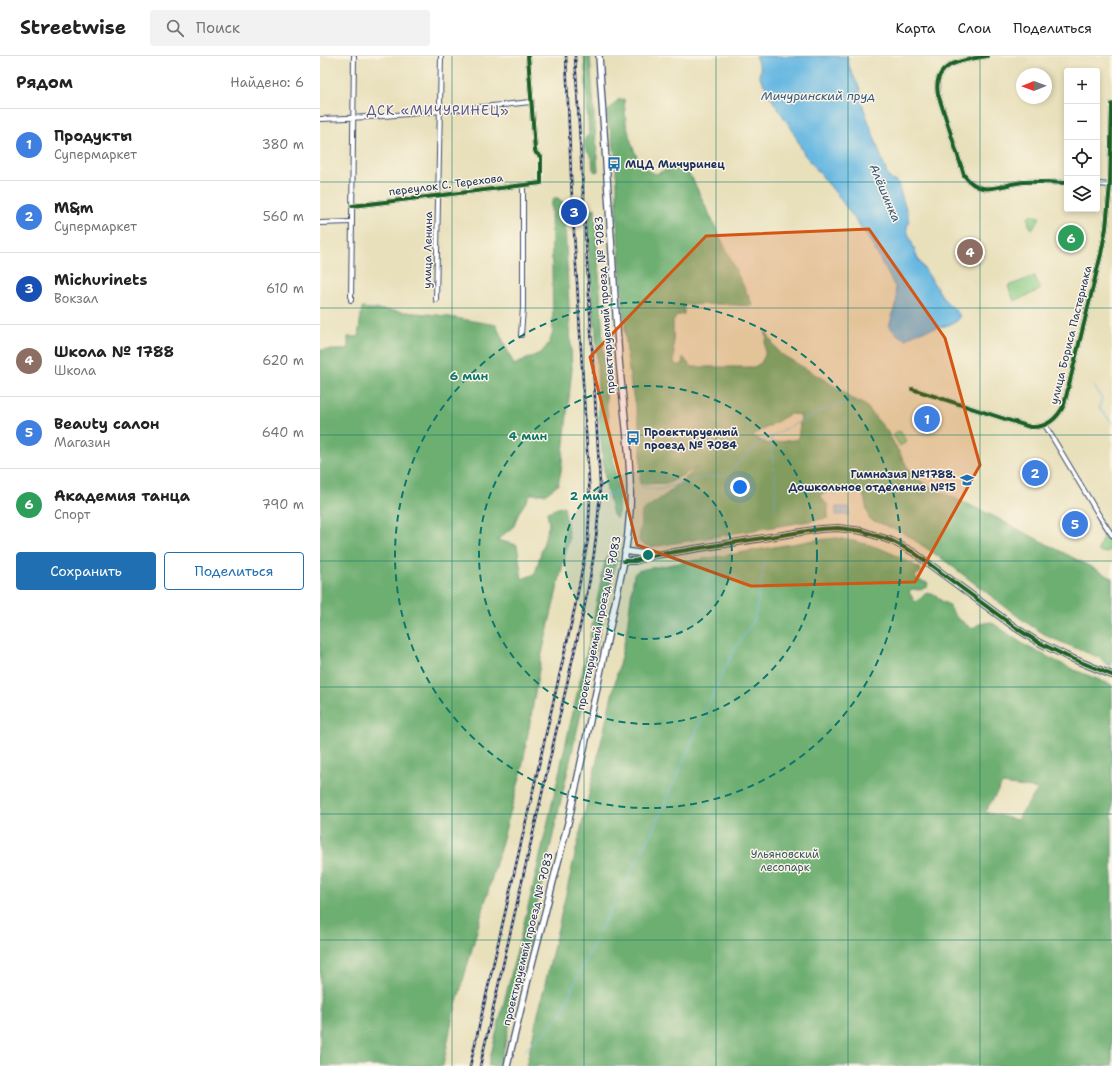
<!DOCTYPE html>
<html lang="ru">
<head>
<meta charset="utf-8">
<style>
  :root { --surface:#fff; --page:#f2f2f2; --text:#222; --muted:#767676; --line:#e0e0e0; --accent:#1f6fb2 }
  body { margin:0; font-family:"Shantell Sans",sans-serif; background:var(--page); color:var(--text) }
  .controls { position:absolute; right:12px; top:12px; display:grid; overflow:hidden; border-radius:4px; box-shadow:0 2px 6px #0003 }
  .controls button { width:36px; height:36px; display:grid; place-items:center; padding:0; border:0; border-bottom:1px solid var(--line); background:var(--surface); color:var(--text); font:20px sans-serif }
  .compass { position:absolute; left:696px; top:12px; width:36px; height:36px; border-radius:50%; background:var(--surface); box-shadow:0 2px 6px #0003; rotate:269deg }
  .you { position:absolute; left:420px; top:431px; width:14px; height:14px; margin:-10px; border:3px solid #fff; border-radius:50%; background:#1a73e8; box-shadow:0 0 0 6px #1a73e833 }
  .badge { display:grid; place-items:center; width:26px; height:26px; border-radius:50%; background:var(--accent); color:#fff; font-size:13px; font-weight:700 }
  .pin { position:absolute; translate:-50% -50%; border:2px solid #fff; box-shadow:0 1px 4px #0006 }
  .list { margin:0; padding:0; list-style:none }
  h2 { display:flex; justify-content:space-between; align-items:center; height:52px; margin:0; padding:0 16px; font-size:17px }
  h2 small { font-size:13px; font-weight:400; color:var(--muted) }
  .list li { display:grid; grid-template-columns:26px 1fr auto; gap:12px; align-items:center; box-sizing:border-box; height:72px; padding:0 16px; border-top:1px solid var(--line) }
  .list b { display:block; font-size:15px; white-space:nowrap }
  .list p { margin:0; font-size:13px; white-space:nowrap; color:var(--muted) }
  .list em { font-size:13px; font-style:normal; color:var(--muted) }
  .actions { display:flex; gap:8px; padding:12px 16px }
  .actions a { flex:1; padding:9px 0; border:1px solid var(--accent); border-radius:4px; text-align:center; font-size:14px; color:var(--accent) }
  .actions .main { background:var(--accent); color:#fff }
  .icon { flex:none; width:22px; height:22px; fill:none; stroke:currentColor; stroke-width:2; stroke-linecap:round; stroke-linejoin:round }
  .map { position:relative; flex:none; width:792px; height:1010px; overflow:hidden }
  header { display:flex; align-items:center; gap:24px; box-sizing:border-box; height:56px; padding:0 20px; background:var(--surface); border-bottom:1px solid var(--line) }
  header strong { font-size:19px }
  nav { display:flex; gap:22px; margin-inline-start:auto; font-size:14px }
  .search { width:280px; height:36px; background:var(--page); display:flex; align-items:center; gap:10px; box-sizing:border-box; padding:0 14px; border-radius:4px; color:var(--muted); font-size:15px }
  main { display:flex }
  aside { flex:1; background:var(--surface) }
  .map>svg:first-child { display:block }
  .green { fill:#87ca83; stroke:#517c70 }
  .forest { fill:#6dae71; stroke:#446e68; fill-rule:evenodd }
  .water { fill:#67b8e2; stroke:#4174a0 }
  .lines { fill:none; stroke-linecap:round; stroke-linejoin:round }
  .stream { stroke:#67b8e2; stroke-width:1 }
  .street-casing { stroke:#3a4a6c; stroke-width:6 }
  .secondary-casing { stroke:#3a4a6c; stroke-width:8 }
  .street { stroke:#fff; stroke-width:4 }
  .secondary { stroke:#fff; stroke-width:5.5 }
  .rail-casing { stroke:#1b2f5e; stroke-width:2.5 }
  .rail { stroke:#fcf5e5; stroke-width:1; stroke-dasharray:3; stroke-linecap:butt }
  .cycleway-casing { stroke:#fcf5e5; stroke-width:6 }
  .cycleway { stroke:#1b5e20; stroke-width:4 }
  .marked { fill:#d45514; fill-opacity:0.2; stroke:#d45514; stroke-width:3; stroke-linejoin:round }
  .grid { fill:none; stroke:#0f766e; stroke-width:1; stroke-opacity:0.55 }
  .ring { fill:none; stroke:#0f766e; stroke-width:2; stroke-dasharray:7 5 }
  .labels { text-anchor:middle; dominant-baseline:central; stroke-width:3; stroke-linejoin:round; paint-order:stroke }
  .poi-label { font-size:11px; font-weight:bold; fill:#1b2f5e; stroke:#fcf5e5; text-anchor:start }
  .street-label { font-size:11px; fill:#1b2f5e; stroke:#fcf5e5 }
  .park-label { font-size:11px; fill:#365667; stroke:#fcf5e5 }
  .water-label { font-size:12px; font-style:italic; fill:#325886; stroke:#fcf5e5 }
  .quarter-label { font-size:13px; letter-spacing:1px; fill:#555790; stroke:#fcf5e5 }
  .centre { fill:#0f766e; stroke:#fcf5e5; stroke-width:2 }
  .ring-label { font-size:12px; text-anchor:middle; font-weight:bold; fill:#0f766e; stroke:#fcf5e5; stroke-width:3; stroke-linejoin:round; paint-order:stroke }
</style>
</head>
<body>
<header>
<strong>Streetwise</strong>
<div class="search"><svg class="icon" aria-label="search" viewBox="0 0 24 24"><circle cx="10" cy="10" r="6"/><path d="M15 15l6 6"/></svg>Поиск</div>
<nav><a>Карта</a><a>Слои</a><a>Поделиться</a></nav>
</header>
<main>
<aside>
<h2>Рядом<small>Найдено: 6</small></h2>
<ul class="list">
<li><span class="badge" style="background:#3f7fe0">1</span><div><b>Продукты</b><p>Супермаркет</p></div><em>380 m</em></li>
<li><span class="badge" style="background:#3f7fe0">2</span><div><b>M&amp;m</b><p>Супермаркет</p></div><em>560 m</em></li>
<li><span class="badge" style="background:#1a4fb4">3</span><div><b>Michurinets</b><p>Вокзал</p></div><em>610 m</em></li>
<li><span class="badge" style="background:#8d6e63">4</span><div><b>Школа № 1788</b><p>Школа</p></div><em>620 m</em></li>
<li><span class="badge" style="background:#3f7fe0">5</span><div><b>Beauty салон</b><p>Магазин</p></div><em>640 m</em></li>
<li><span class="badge" style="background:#2e9e5b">6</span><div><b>Академия танца</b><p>Спорт</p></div><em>790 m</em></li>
</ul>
<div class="actions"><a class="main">Сохранить</a><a>Поделиться</a></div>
</aside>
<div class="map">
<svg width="792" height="1010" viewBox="0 0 792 1010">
  <rect width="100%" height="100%" fill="#fcf5e5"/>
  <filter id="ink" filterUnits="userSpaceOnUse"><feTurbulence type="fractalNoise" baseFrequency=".025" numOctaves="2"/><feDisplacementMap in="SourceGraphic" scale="8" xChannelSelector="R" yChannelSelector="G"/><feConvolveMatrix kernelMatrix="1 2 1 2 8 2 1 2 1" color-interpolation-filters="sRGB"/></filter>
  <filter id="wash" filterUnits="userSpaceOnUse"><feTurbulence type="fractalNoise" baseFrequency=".012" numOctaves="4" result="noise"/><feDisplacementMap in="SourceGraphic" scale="16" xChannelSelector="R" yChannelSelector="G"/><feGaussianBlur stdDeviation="0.9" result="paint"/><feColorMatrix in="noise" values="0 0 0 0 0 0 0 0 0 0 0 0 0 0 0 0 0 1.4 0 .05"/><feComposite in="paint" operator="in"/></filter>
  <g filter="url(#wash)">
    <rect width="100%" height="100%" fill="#e8e0bb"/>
    <g class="green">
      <path d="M 711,158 L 716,161 L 718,160 L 720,162 L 712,173 L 709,169 L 708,161 Z"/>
      <path d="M 715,220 L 720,234 L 694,245 L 688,230 Z"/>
      <path d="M 578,375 L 581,376 L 586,385 L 585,387 L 580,390 L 573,379 Z"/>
      <path d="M 783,480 C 788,482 792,487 792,492 L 786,497 L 778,495 Z"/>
    </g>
    <g class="forest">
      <path d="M 264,0 L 270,0 L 278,115 L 275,116 L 273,113 L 272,101 L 265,93 L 265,82 L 269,78 Z"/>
      <path d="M 304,43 L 306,67 L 312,89 L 320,108 L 328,115 L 336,118 L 351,112 L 366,115 L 372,122 L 433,250 L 399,248 L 364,249 L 364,258 L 356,260 L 353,266 L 354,306 L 356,309 L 362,309 L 363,301 L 371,311 L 434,311 L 441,307 L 445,299 L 445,286 L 447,282 L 445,274 L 459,297 L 505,324 L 525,337 L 530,342 L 545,349 L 567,375 L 592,419 L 608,430 L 671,459 L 792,522 L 792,610 L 786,608 L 780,602 L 729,581 L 704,565 L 624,504 L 582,476 L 549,463 L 543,437 L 505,436 L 501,439 L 503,444 L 508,449 L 508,462 L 331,491 L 322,488 L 319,485 L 322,455 L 347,438 L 378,411 L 349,427 L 320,428 L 321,389 L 319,368 L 311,330 L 307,299 L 297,166 L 297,127 L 294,91 L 286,57 L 298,44 ZM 470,358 L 481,359 L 478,383 L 448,388 L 432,380 Z"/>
      <path d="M 234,142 L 238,142 L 244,147 L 252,313 L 241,415 L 238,429 L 226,438 L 211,438 L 199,456 L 194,470 L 177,484 L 197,489 L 202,523 L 215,518 L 229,468 L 227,456 L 244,450 L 249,482 L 221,602 L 201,718 L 132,964 L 123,1010 L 0,1010 L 0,294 L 28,294 L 28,281 L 38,281 L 42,252 L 118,259 L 176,269 L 194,309 L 222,296 L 229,287 L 233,276 L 231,148 Z"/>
      <path d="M 275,152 L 287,352 L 299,444 L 298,459 L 296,462 L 293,459 L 285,425 L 279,366 L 276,276 L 272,248 L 267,170 L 270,166 L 268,158 L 270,154 Z"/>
      <path d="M 517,482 C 550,487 572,495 600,513 L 601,516 L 595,520 L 598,524 L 608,527 L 607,531 L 599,534 L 592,533 L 589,536 L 595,546 L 600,543 L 606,537 L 616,539 L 620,544 L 629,549 L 635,560 L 652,573 L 659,568 L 671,566 L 706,590 L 752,613 L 792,629 L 792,1010 L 206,1010 L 306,579 L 314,518 L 318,515 L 325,513 L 495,484 ZM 682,728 L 718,733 L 697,764 L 665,756 Z"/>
      <path d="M 294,494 L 298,496 L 180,1010 L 168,1010 L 213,831 L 269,586 L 284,509 L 288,499 Z"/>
    </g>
    <g class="water">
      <path d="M 435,0 L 527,0 L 530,13 L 540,33 L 540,42 L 568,120 L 571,124 L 577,125 L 590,166 L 587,170 L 587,174 L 598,203 L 624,243 L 639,258 L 639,263 C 630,273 601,271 586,283 C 575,280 575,274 569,271 L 577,243 L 575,231 L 548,181 L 515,136 L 484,98 L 473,75 L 453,45 L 439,19 L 441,13 Z"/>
      <rect x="516" y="451" width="13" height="8"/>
    </g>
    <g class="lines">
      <g class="stream">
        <path d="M 774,330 L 782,342 L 779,352 L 792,366"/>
        <path d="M 451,381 L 452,400 L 455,419 L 455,455"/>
        <path d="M 321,431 L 338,434 L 380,422 L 405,419 L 437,389 L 463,374 L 505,353 L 536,343"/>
        <path d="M 283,440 L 292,438 L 300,433"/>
        <path d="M 205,994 L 241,960 L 255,926 L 280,874 L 328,784 L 399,625 L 412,598 L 434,564 L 445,506"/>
        <path d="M 178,1010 L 179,1007"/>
      </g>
    </g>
  </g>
  <g filter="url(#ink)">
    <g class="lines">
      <defs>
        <g id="street">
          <path d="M 667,0 C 644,4 612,6 618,38 L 644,119 C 661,143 681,128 704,126 C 718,125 733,127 747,127"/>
          <path d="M 0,63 C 71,61 141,53 211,46"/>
          <path d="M 777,128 L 790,129"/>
          <path d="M 32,150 L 221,127 L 221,101 L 216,97 L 215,94 L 208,0"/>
          <path d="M 0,167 L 32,166"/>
          <path d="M 31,244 L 34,0"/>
          <path d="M 116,244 L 121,0"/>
          <path d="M 201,279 L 203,252 L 203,129"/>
          <path d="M 592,333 L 710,371 C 726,372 737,363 744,349 L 781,198 L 786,172 L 790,129 L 792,48"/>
          <path d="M 725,369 L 780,461 L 792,479"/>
        </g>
        <g id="secondary">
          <path d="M 305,495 L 331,499"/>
          <path d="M 304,505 L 315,505 L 336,499 L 500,473 L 518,472 L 542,475 L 572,485 L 593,496 L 696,572 L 718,586 L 746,600 L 792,619"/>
          <path d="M 187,1010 L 208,923 L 249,763 L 304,505 C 307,488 309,471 310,454 C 312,405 303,352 299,303 C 292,202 285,101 279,0"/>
        </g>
      </defs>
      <use href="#street" class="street-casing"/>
      <use href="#secondary" class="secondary-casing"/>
      <use href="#street" class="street"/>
      <use href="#secondary" class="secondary"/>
      <defs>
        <g id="rail">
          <path d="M 150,1010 L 255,551 L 268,483 L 270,443 L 252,143 L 246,0"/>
          <path d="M 160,1010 L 264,553 C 273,511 279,471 280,428 L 255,0"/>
        </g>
      </defs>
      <use href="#rail" class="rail-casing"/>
      <use href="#rail" class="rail"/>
      <defs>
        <g id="cycleway">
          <path d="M 667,0 C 644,4 612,6 618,38 L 644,119 C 661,143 681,128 704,126 C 718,125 733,127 747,127"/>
          <path d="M 32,150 L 221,127 L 221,101 L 216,97 L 215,94 L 208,0"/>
          <path d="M 592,333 L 710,371 C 726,372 737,363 744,349 L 781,198 L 786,172 L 790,129 L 792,48"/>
          <path d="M 304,505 L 315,505 L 336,499 L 500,473 L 518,472 L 542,475 L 572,485 L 593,496 L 696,572 L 718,586 L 746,600 L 792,619"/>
        </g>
      </defs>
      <use href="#cycleway" class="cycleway-casing"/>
      <use href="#cycleway" class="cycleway"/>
    </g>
  </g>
  <path class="marked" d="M 549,173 L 625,282 L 660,409 L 595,526 L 431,530 L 317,489 L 270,301 L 386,180 Z"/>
  <path class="grid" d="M 132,0 L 132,1010M 264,0 L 264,1010M 396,0 L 396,1010M 528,0 L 528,1010M 660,0 L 660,1010M 0,126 L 747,126M 777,126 L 792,126M 0,252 L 792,252M 0,379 L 792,379M 0,505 L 792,505M 0,631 L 792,631M 0,758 L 792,758M 0,884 L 792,884"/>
  <circle cx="328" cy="499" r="84" fill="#0f766e" fill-opacity=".12"/>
  <g class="ring">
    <circle cx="328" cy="499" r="84"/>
    <circle cx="328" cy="499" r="169"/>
    <circle cx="328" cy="499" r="253"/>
  </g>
  <defs>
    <symbol id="bus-bare" viewBox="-9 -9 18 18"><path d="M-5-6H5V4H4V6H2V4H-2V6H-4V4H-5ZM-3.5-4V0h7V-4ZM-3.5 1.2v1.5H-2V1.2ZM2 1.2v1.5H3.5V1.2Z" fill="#1f6fb2" stroke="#fcf5e5" stroke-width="2.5" paint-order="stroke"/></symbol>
    <symbol id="school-bare" viewBox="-9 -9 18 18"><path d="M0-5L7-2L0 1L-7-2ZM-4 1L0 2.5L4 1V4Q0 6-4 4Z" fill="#1f6fb2" stroke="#fcf5e5" stroke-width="2.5" paint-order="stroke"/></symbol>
  </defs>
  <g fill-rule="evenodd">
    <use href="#bus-bare" x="284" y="98" width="20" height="20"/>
    <use href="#bus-bare" x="303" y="372" width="20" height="20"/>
    <use href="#school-bare" x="637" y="414" width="20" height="20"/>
  </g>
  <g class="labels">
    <g class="poi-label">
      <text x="305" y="108">МЦД Мичуринец</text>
      <text x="324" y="376">Проектируемый<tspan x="324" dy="13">проезд № 7084</tspan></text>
      <text x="636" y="418" text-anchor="end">Гимназия №1788.<tspan x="636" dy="13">Дошкольное отделение №15</tspan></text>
    </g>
    <g class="street-label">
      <text transform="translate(126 129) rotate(-7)">переулок С. Терехова</text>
      <text transform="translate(108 194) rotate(-89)">улица Ленина</text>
      <text transform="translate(285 249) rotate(-94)">проектируемый проезд № 7083</text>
      <text transform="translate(751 279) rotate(-76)">улица Бориса Пастернака</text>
      <text transform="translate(279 567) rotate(-78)">проектируемый проезд № 7083</text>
      <text transform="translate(208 883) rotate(-76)">проектируемый проезд № 7083</text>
    </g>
    <g class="park-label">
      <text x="465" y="798">Ульяновский<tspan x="465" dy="13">лесопарк</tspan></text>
    </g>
    <g class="water-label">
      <text x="498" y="40">Мичуринский пруд</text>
      <text transform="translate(565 137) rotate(67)">Алёшинка</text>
    </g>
    <g class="quarter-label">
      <text x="118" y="54">ДСК «МИЧУРИНЕЦ»</text>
    </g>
  </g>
  <circle cx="328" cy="499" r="6" class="centre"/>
  <g class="ring-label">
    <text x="149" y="324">6 мин</text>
    <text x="208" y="384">4 мин</text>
    <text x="269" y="444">2 мин</text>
  </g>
</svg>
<div class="controls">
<button>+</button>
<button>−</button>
<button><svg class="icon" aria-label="locate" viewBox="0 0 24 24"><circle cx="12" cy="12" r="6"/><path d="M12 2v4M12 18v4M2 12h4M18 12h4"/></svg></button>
<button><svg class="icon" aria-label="layers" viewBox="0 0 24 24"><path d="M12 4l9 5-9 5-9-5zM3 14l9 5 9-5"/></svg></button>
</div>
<svg class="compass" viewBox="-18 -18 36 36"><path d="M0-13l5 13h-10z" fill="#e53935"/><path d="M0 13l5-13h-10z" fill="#767676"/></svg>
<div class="you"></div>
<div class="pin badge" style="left:607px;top:363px;background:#3f7fe0">1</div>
<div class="pin badge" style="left:715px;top:417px;background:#3f7fe0">2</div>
<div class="pin badge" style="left:254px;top:156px;background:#1a4fb4">3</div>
<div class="pin badge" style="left:650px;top:196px;background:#8d6e63">4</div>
<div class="pin badge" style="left:755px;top:468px;background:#3f7fe0">5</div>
<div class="pin badge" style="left:751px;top:182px;background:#2e9e5b">6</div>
</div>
</main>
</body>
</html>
